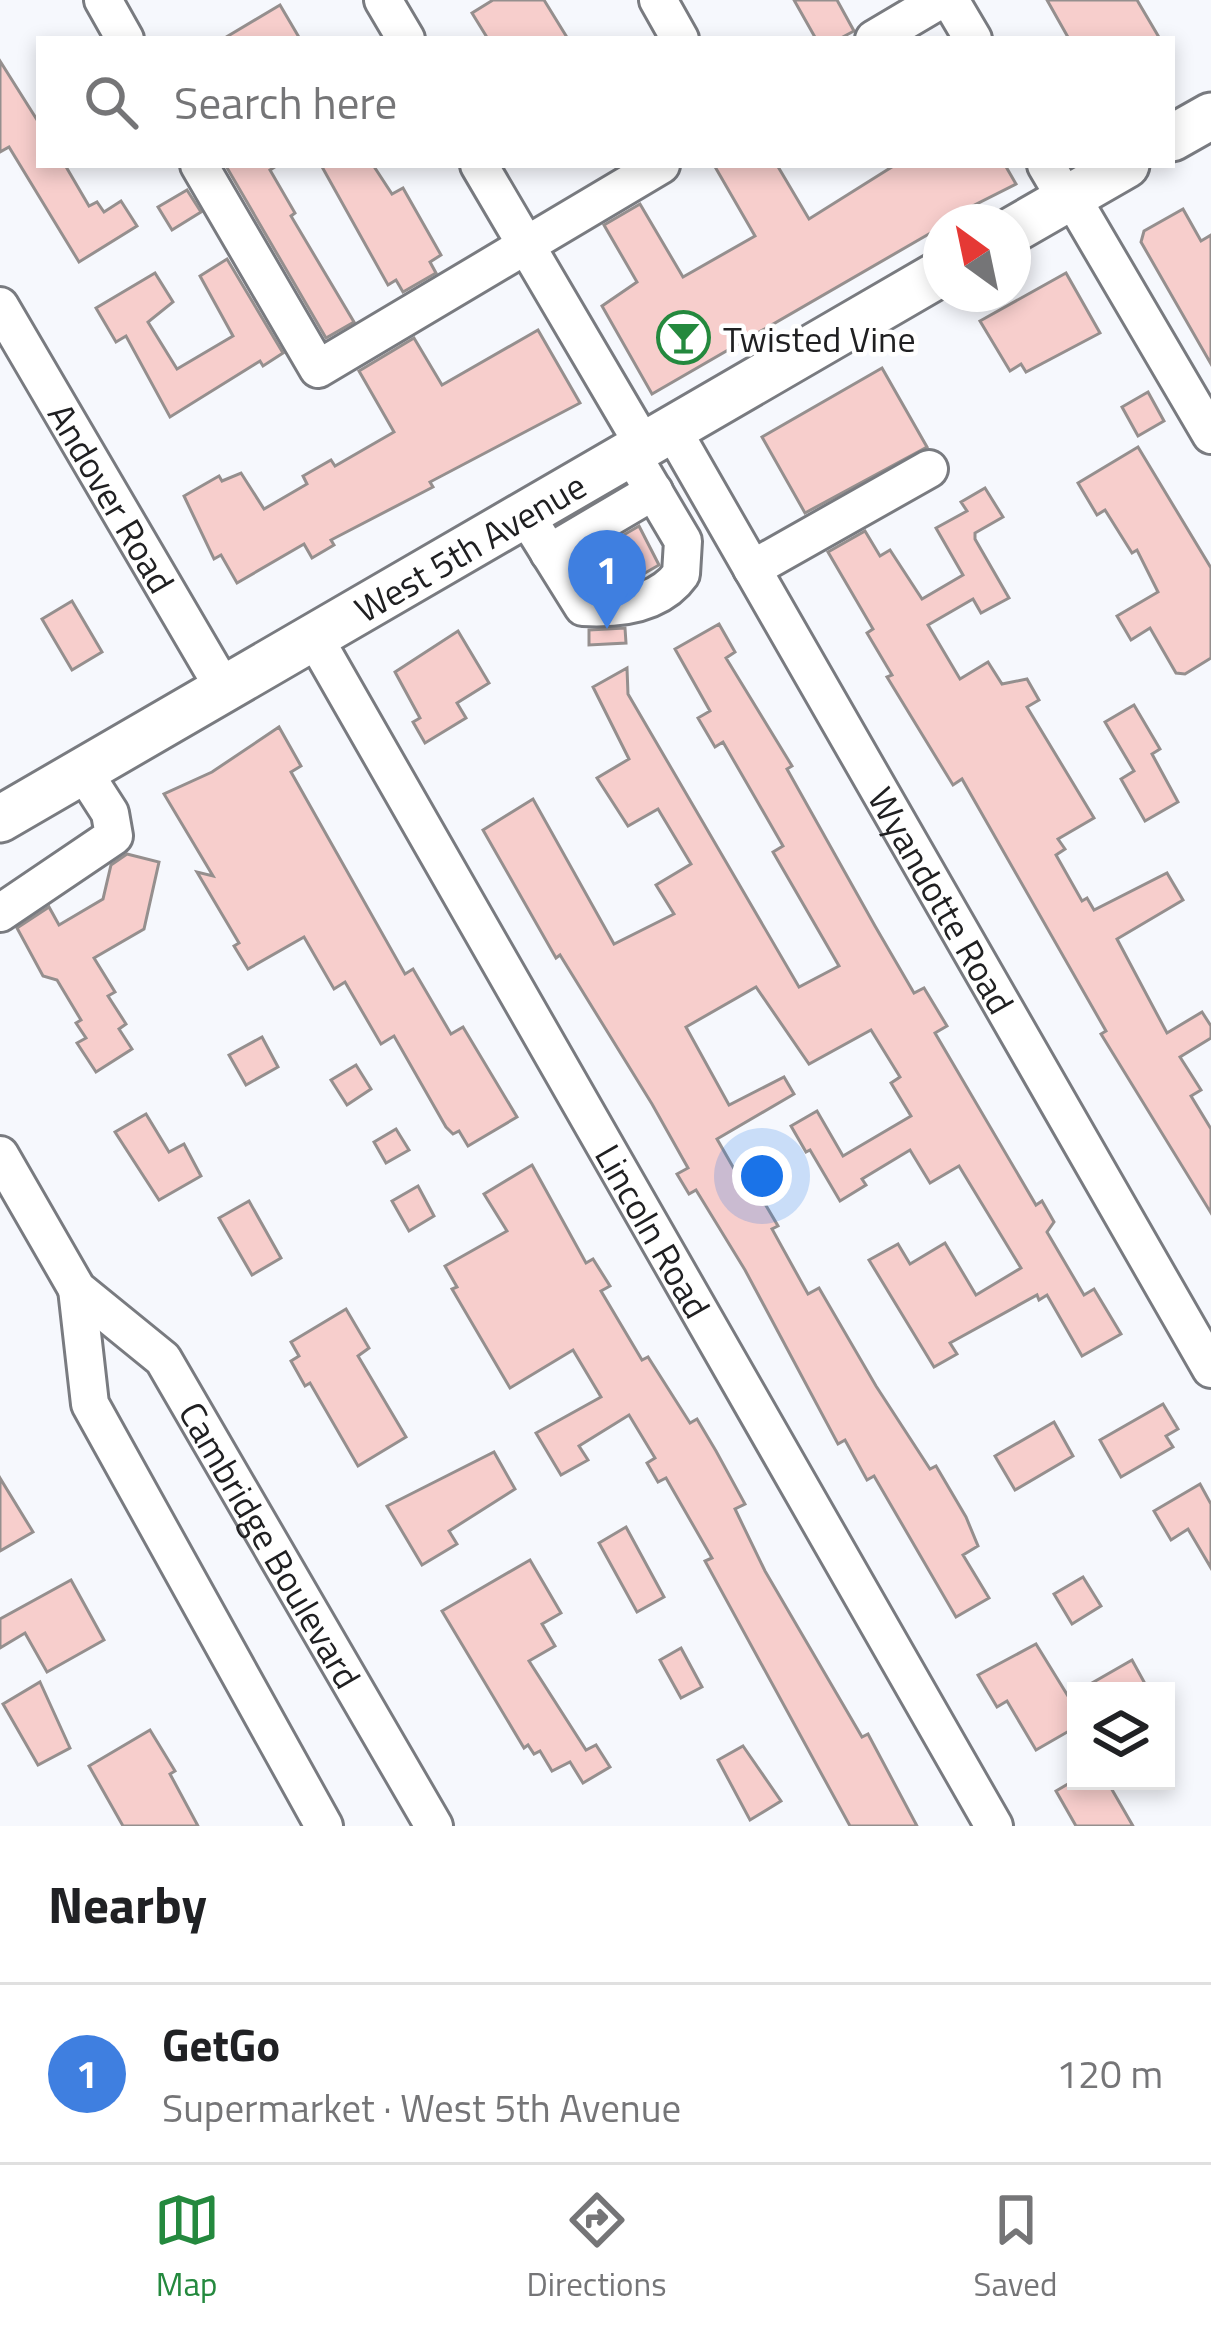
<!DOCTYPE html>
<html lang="en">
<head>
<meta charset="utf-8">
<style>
  :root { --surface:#fff; --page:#f2f2f2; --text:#202124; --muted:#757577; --line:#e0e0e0; --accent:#24893e }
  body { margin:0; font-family:"Titillium Web",sans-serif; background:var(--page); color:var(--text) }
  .controls { position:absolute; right:36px; bottom:36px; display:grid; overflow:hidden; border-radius:0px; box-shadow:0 6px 18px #0003 }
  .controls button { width:108px; height:108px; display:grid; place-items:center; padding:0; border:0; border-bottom:3px solid var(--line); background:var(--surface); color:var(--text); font:60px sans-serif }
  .compass { position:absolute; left:923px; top:204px; width:108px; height:108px; border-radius:50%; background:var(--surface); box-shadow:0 6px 18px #0003; rotate:327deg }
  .you { position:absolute; left:762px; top:1176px; width:42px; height:42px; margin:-30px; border:9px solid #fff; border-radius:50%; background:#1a73e8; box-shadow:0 0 0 18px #1a73e833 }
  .badge { display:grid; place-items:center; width:78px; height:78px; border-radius:50%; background:var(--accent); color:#fff; font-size:39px; font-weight:700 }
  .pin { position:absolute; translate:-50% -99px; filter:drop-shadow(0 3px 6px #0008) }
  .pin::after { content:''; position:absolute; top:63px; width:42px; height:36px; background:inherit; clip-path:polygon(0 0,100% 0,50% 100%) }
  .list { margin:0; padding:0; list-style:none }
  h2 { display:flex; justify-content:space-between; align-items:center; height:156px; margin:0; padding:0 48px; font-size:51px }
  h2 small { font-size:39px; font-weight:400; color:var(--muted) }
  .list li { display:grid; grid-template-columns:78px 1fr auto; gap:36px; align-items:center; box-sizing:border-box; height:180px; padding:0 48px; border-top:3px solid var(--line) }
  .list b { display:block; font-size:45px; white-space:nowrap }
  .list p { margin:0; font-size:39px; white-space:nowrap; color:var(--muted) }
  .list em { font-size:39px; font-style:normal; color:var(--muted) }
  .icon { flex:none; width:66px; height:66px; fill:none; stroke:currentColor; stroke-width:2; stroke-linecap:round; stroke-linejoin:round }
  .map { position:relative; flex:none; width:1211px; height:1826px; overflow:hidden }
  .search { position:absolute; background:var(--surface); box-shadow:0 6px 18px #0003; left:36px; right:36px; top:36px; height:132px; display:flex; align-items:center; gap:30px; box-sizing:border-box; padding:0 42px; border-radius:0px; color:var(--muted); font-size:45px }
  .sheet { height:336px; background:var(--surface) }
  nav { display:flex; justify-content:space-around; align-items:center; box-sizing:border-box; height:168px; border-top:3px solid var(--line); background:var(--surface); font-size:33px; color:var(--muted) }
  nav a { display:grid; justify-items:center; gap:6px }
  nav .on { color:var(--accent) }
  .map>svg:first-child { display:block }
  .building { fill:#f7cecc; stroke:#958f8e; stroke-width:3 }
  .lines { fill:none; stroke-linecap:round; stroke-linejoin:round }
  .minor-casing { stroke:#797b80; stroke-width:42 }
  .major-casing { stroke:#797b80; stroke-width:51 }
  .minor { stroke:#fff; stroke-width:36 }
  .major { stroke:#fff; stroke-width:45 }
  .labels { text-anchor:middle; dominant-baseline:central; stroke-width:9; stroke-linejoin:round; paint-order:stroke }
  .poi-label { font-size:36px; fill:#202022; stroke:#fff; text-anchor:start }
  .street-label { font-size:36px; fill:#202022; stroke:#fff }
</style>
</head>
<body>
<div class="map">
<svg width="1211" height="1826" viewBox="0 0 1211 1826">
  <rect width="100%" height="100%" fill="#f6f8fd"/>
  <g class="building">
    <path d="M 493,0 L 544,0 L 568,39 L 488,39 L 472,13 Z"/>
    <path d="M 794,0 L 837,0 L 854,31 L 839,39 L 816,39 Z"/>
    <path d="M 1047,0 L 1137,0 L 1160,39 L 1069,39 Z"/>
    <path d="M 280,5 L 300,39 L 223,39 Z"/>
    <path d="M 0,61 L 39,123 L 39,165 L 65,165 L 89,206 L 97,202 L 104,212 L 121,201 L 137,226 L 79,262 L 9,147 L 0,152 Z"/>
    <path d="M 278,165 L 270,170 L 295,213 L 291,216 L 354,322 L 326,338 L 226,166 Z"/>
    <path d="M 321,165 L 373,165 L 392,194 L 403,188 L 441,255 L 430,262 L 436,273 L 403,292 L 396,280 L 388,285 Z"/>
    <path d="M 714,165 L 777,165 L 809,219 L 895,165 L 1005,165 L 1016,184 L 941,222 L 941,227 L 652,394 L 602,306 L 637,282 L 604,225 L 640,204 L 683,277 L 755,236 Z"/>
    <path d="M 187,190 L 201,212 L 172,230 L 158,207 Z"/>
    <path d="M 1183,209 L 1201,241 L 1211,235 L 1211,364 L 1141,242 L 1144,231 Z"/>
    <path d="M 227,259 L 283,353 L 263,366 L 260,361 L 170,417 L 126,336 L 116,342 L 96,308 L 155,273 L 173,302 L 148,322 L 177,369 L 233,336 L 200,276 Z"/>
    <path d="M 1066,273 L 1100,333 L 1026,372 L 1021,364 L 1010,371 L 980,321 Z"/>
    <path d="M 538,330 L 580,403 L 430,482 L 433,487 L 331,540 L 334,545 L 312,558 L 304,544 L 237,583 L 221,555 L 214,559 L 184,496 L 219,476 L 222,481 L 241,473 L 264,509 L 307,484 L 303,476 L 331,460 L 335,466 L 394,432 L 359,371 L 414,338 L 442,385 Z"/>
    <path d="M 882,368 L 927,447 L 805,513 L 762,437 Z"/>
    <path d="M 1148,392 L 1164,421 L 1138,436 L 1122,407 Z"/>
    <path d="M 1138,447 L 1211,568 L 1211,658 L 1185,674 L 1176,673 L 1150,628 L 1131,640 L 1117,616 L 1158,592 L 1137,550 L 1132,553 L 1105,510 L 1097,515 L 1078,483 Z"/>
    <path d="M 985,488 L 1003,517 L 975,533 L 975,539 L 1009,598 L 981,613 L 973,599 L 928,625 L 960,679 L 988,662 L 1002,684 L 1027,679 L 1039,700 L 1027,707 L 1094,818 L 1058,839 L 1065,849 L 1056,855 L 1082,901 L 1087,898 L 1094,910 L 1167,873 L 1183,900 L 1117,939 L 1167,1033 L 1202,1012 L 1211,1026 L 1211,1038 L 1180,1057 L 1201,1090 L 1191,1096 L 1211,1129 L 1211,1213 L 1101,1034 L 1106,1031 L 962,779 L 953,785 L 887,677 L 892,675 L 867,633 L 873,629 L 828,552 L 865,531 L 880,556 L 890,550 L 922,599 L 963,575 L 936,528 L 967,511 L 961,502 Z"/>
    <path d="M 639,526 L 659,565 L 631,581 L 599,585 L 584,558 Z"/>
    <path d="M 72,601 L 102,652 L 72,670 L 42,619 Z"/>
    <path d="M 719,624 L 735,652 L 726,658 L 792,766 L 787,769 L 875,926 L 914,993 L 924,988 L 947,1026 L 935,1033 L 1036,1205 L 1042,1201 L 1054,1222 L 1047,1232 L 1084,1295 L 1094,1289 L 1121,1334 L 1082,1356 L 1047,1295 L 1039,1300 L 1037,1295 L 950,1343 L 957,1354 L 934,1367 L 869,1260 L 898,1244 L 910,1264 L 945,1243 L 976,1295 L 1021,1268 L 959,1166 L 930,1183 L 910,1150 L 862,1179 L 866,1185 L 840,1201 L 810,1150 L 806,1152 L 791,1126 L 817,1111 L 843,1156 L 911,1116 L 891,1083 L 900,1077 L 871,1030 L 809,1064 L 756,987 L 686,1027 L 729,1105 L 784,1077 L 794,1094 L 717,1139 L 753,1202 L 761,1197 L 778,1226 L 772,1229 L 808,1294 L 819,1288 L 876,1386 L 930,1469 L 936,1466 L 966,1517 L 978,1546 L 963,1555 L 989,1598 L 956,1617 L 874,1476 L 867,1480 L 845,1440 L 838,1444 L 745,1270 L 696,1190 L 689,1194 L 677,1174 L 688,1168 L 652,1104 L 560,955 L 556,958 L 483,830 L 533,799 L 614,944 L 674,914 L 656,885 L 691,864 L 658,809 L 628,826 L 597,778 L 629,759 L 593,687 L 627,668 L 628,694 L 799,987 L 839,966 L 773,852 L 783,846 L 723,742 L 715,747 L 698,718 L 710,711 L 675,649 Z"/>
    <path d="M 625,628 L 626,643 L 589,645 L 589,630 Z"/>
    <path d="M 458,631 L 489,683 L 457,703 L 466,718 L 425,743 L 413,722 L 420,718 L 395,672 Z"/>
    <path d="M 1134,705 L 1160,749 L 1152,754 L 1178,802 L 1145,821 L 1121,779 L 1134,771 L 1105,722 Z"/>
    <path d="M 279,727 L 301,766 L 291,772 L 405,974 L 413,969 L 451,1034 L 463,1027 L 517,1117 L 468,1146 L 459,1131 L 453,1134 L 446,1127 L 394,1036 L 381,1044 L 345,982 L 334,989 L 304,937 L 248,969 L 234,946 L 239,943 L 197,872 L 213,876 L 164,794 L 212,772 Z"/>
    <path d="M 127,854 L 159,862 L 144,929 L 94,958 L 115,992 L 108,996 L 126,1024 L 119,1029 L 132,1049 L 96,1072 L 77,1043 L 86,1038 L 76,1023 L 81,1020 L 57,980 L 43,976 L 17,928 L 49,907 L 59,925 L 103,899 L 111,865 Z"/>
    <path d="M 262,1037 L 278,1067 L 246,1085 L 229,1055 Z"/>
    <path d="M 356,1065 L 371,1089 L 347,1105 L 331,1080 Z"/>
    <path d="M 146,1114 L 169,1152 L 184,1144 L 201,1176 L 159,1200 L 115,1132 Z"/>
    <path d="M 396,1129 L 409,1150 L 386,1163 L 374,1142 Z"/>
    <path d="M 532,1165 L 586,1263 L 593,1259 L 610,1286 L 601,1291 L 642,1360 L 648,1357 L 690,1423 L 697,1419 L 716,1451 L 745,1504 L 735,1509 L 765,1571 L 862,1737 L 868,1734 L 917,1826 L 850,1826 L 705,1561 L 712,1558 L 666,1478 L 658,1482 L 647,1463 L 655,1458 L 629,1415 L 579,1446 L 588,1460 L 561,1475 L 536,1433 L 601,1397 L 573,1350 L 510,1388 L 452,1289 L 457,1287 L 445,1266 L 507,1231 L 484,1194 Z"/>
    <path d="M 418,1186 L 434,1216 L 409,1231 L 392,1201 Z"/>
    <path d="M 249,1201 L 281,1258 L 252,1275 L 219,1218 Z"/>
    <path d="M 346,1309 L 369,1348 L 358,1356 L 406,1437 L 358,1466 L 310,1383 L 305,1386 L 291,1361 L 299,1356 L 291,1342 Z"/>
    <path d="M 1163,1404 L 1178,1429 L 1166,1436 L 1173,1447 L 1121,1477 L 1100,1440 Z"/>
    <path d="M 1054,1422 L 1073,1456 L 1015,1490 L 995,1456 Z"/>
    <path d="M 494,1452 L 515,1489 L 449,1531 L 457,1544 L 422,1565 L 387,1506 Z"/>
    <path d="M 0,1478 L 33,1532 L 0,1551 Z"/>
    <path d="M 1200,1484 L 1211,1504 L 1211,1568 L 1188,1529 L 1171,1540 L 1154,1511 Z"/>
    <path d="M 626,1527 L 664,1597 L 637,1612 L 599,1543 Z"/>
    <path d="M 530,1560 L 561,1613 L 542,1624 L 555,1646 L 529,1661 L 586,1750 L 596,1745 L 610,1767 L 583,1783 L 570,1762 L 552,1771 L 540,1751 L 534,1754 L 528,1745 L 524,1748 L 442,1611 Z"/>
    <path d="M 1083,1577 L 1101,1606 L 1072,1624 L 1054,1594 Z"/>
    <path d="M 71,1580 L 104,1640 L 47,1672 L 25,1633 L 0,1648 L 0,1619 Z"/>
    <path d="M 1036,1644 L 1068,1696 L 1076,1692 L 1076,1727 L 1036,1750 L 1007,1701 L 997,1707 L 978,1675 Z"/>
    <path d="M 681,1648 L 702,1687 L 681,1698 L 660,1660 Z"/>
    <path d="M 1132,1660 L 1149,1691 L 1078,1691 Z"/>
    <path d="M 40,1682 L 70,1748 L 38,1765 L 3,1704 Z"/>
    <path d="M 150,1730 L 175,1771 L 170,1774 L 198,1826 L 123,1826 L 89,1766 Z"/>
    <path d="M 743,1746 L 781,1801 L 750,1820 L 718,1760 Z"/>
    <path d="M 1073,1781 L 1107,1781 L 1133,1826 L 1076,1826 L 1056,1791 Z"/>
  </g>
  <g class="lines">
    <defs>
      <g id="minor">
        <path d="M 103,0 L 125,39"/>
        <path d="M 383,0 L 406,39"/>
        <path d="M 658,0 L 680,39"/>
        <path d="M 950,0 L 973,39"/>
        <path d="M 874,39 L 940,0"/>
        <path d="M 199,165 L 318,369 L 661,165"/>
        <path d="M 479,165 L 644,446"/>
        <path d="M 1046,165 L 1066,199"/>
        <path d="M 1071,196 L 1211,435"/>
        <path id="s1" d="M 0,306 L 224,689"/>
        <path id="s2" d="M 672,429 L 1211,1369"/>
        <path d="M 525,514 L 583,607 C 618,609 659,605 681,574 L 683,541 L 631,453"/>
        <path d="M 549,553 L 654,491"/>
        <path d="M 752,569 L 929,469"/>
        <path id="s3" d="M 314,637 L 994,1826"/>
        <path d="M 0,913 L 114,836 L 110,813 L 83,771"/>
        <path id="s4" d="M 0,1155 L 77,1289 L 163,1359 L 434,1826"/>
        <path d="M 77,1289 L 90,1404 L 324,1826"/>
      </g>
      <g id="major">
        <path d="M 1172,138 L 1211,116"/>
        <path d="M 1013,230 L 1126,165"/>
        <path id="s5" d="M 0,819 L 941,273"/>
      </g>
    </defs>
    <use href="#minor" class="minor-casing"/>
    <use href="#major" class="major-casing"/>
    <use href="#minor" class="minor"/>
    <use href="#major" class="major"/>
  </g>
  <defs>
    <symbol id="bar-ring" viewBox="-11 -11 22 22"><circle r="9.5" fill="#fff" stroke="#24893e" stroke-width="1.5"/><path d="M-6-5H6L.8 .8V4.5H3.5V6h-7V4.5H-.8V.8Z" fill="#24893e"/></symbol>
  </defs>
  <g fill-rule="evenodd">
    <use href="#bar-ring" x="654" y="308" width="59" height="59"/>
  </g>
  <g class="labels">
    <g class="poi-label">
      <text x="723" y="338">Twisted Vine</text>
    </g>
    <g class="street-label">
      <text stroke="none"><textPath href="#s1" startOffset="222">Andover Road</textPath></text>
      <text stroke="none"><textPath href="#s5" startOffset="543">West 5th Avenue</textPath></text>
      <text stroke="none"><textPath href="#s2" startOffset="543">Wyandotte Road</textPath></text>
      <text stroke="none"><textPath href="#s3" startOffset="684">Lincoln Road</textPath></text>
      <text stroke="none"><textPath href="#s4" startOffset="480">Cambridge Boulevard</textPath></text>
    </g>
  </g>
</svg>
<div class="controls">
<button><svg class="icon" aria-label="layers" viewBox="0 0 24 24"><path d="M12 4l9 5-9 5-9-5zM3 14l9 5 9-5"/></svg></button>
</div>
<svg class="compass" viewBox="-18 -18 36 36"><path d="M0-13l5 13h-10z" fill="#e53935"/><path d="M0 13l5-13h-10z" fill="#757577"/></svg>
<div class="you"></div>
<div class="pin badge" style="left:607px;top:629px;background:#3f7fe0">1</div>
<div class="search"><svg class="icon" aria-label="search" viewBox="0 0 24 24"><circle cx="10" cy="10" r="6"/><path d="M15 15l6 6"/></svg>Search here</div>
</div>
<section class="sheet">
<h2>Nearby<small></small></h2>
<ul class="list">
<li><span class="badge" style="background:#3f7fe0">1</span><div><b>GetGo</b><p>Supermarket · West 5th Avenue</p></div><em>120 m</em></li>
</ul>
</section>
<nav>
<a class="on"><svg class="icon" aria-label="map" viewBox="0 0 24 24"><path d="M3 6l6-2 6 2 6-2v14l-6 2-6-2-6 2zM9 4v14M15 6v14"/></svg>Map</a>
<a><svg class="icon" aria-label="directions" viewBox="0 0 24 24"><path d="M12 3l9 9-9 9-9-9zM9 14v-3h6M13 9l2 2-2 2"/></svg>Directions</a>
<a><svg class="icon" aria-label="saved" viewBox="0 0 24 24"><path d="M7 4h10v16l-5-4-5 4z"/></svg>Saved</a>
</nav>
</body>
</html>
